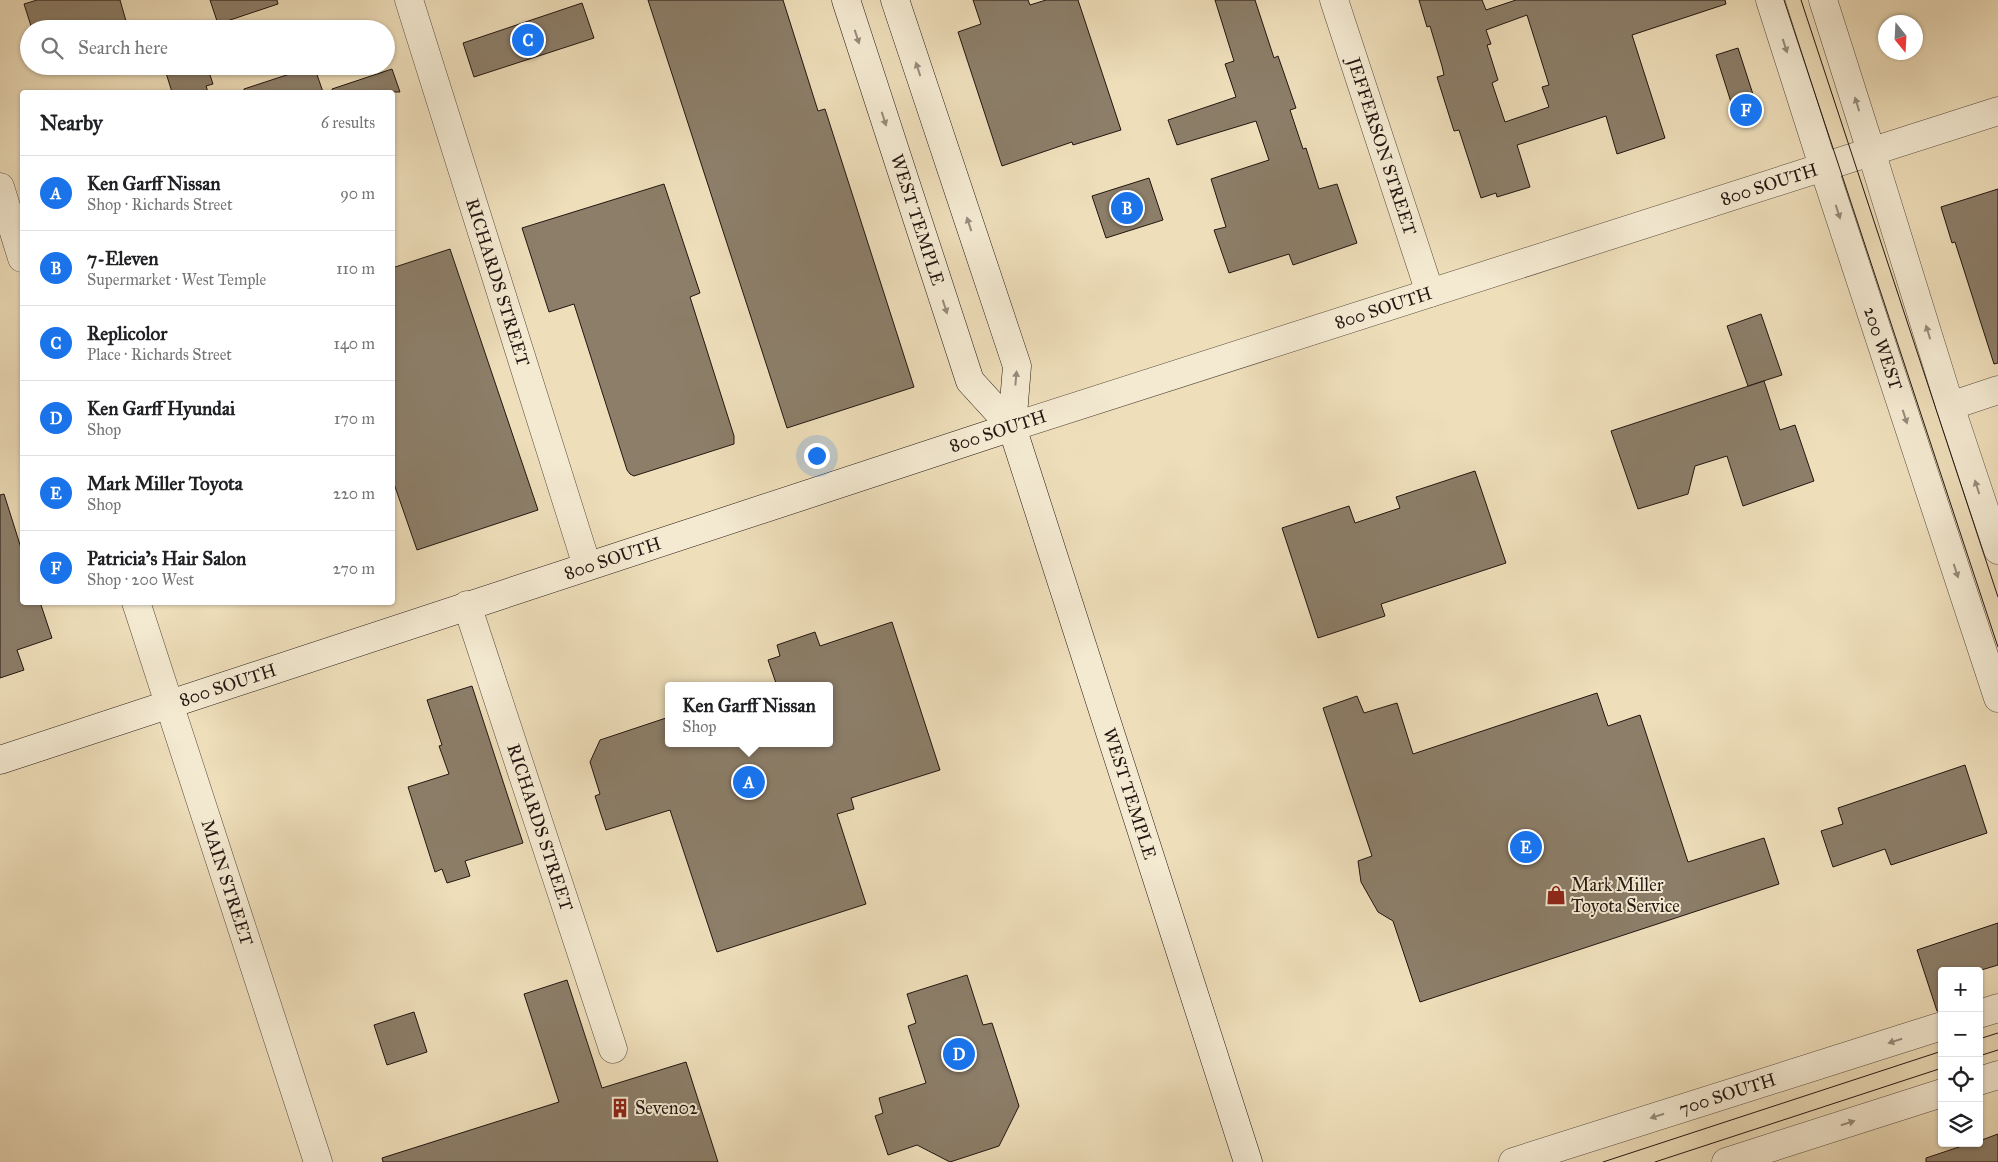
<!DOCTYPE html>
<html lang="en">
<head>
<meta charset="utf-8">
<style>
  :root { --surface:#fff; --page:#f2f2f2; --text:#202124; --muted:#757577; --line:#e0e0e0; --accent:#1a73e8 }
  body { margin:0; font-family:"IM FELL Great Primer",serif; background:var(--page); color:var(--text) }
  .controls { position:absolute; right:15px; bottom:15px; display:grid; overflow:hidden; border-radius:5px; box-shadow:0 1px 4px #0004 }
  .controls button { width:45px; height:45px; display:grid; place-items:center; padding:0; border:0; border-bottom:1px solid var(--line); background:var(--surface); color:var(--text); font:25px sans-serif }
  .compass { position:absolute; left:1878px; top:15px; width:45px; height:45px; border-radius:50%; background:var(--surface); box-shadow:0 1px 4px #0004; rotate:162deg }
  .you { position:absolute; left:816px; top:455px; width:18px; height:18px; margin:-12px; border:4px solid #fff; border-radius:50%; background:#1a73e8; box-shadow:0 0 0 8px #1a73e833 }
  .badge { display:grid; place-items:center; width:32px; height:32px; border-radius:50%; background:var(--accent); color:#fff; font-size:16px; font-weight:700 }
  .pin { position:absolute; translate:-50% -50%; border:2px solid #fff; box-shadow:0 1px 5px #0006 }
  .popup { position:absolute; left:665px; top:682px; width:168px; height:65px; box-sizing:border-box; display:grid; place-content:center; border-radius:5px; background:var(--surface); filter:drop-shadow(0 1px 4px #0005); font-size:16px; white-space:nowrap; color:var(--muted) }
  .popup b { font-size:19px; color:var(--text) }
  .popup::after { content:''; position:absolute; left:50%; top:100%; margin-left:-10px; border:10px solid transparent; border-top-color:var(--surface) }
  .list { margin:0; padding:0; list-style:none }
  h2 { display:flex; justify-content:space-between; align-items:center; height:65px; margin:0; padding:0 20px; font-size:21px }
  h2 small { font-size:16px; font-weight:400; color:var(--muted) }
  .list li { display:grid; grid-template-columns:32px 1fr auto; gap:15px; align-items:center; box-sizing:border-box; height:75px; padding:0 20px; border-top:1px solid var(--line) }
  .list b { display:block; font-size:19px; white-space:nowrap }
  .list p { margin:0; font-size:16px; white-space:nowrap; color:var(--muted) }
  .list em { font-size:16px; font-style:normal; color:var(--muted) }
  .icon { flex:none; width:28px; height:28px; fill:none; stroke:currentColor; stroke-width:2; stroke-linecap:round; stroke-linejoin:round }
  .map { position:relative; flex:none; width:1998px; height:1162px; overflow:hidden }
  .search { position:absolute; background:var(--surface); box-shadow:0 1px 4px #0004; left:20px; top:20px; width:375px; height:55px; display:flex; align-items:center; gap:12px; box-sizing:border-box; padding:0 18px; border-radius:28px; color:var(--muted); font-size:19px }
  .panel { position:absolute; background:var(--surface); box-shadow:0 1px 4px #0004; left:20px; top:90px; width:375px; height:515px; border-radius:5px }
  .map>svg:first-child { display:block }
  .building { fill:#8c7e69; stroke:#221611; fill-rule:evenodd }
  .lines { fill:none; stroke-linecap:round; stroke-linejoin:round }
  .minor-casing { stroke:#55483b; stroke-width:29 }
  .tertiary-casing { stroke:#55483b; stroke-width:29 }
  .secondary-casing { stroke:#221611; stroke-width:29 }
  .minor { stroke:#f4ead2; stroke-width:28 }
  .tertiary { stroke:#f4ead2; stroke-width:28 }
  .secondary { stroke:#f4ead2; stroke-width:28 }
  .tram { stroke:#221611; stroke-width:1 }
  .oneway { fill:#968b7b }
  .labels { text-anchor:middle; dominant-baseline:central; stroke-width:4; stroke-linejoin:round; paint-order:stroke }
  .street-label { font-size:18px; fill:#221611; stroke:#f4ead2 }
  .poi-label { font-size:18px; fill:#221611; stroke:#f4ead2; text-anchor:start }
</style>
</head>
<body>
<div class="map">
<svg width="1998" height="1162" viewBox="0 0 1998 1162">
  <rect width="100%" height="100%" fill="#eedeba"/>
  <filter id="stains"><feTurbulence type="fractalNoise" baseFrequency=".004" numOctaves="4"/><feColorMatrix values="0 0 0 0 .2 0 0 0 0 .09 0 0 0 0 .02 0 0 0 .5 -.17"/></filter>
  <radialGradient id="worn" r=".72"><stop offset=".6" stop-color="#630" stop-opacity="0"/><stop offset="1" stop-color="#630" stop-opacity=".3"/></radialGradient>
  <g class="building">
    <path d="M 37,0 L 120,0 L 126,21 L 102,29 L 32,29 L 24,4 Z"/>
    <path d="M 210,0 L 277,0 L 278,4 L 218,24 Z"/>
    <path d="M 648,0 L 783,0 L 818,111 L 825,109 L 914,387 L 787,428 Z"/>
    <path d="M 973,0 L 1028,0 L 1030,5 L 1046,0 L 1078,0 L 1121,130 L 1073,145 L 1072,142 L 1002,166 L 958,32 L 981,24 Z"/>
    <path d="M 1215,0 L 1255,0 L 1274,58 L 1278,56 L 1296,108 L 1290,110 L 1303,149 L 1306,148 L 1319,189 L 1337,184 L 1357,243 L 1293,265 L 1289,254 L 1229,273 L 1214,230 L 1226,227 L 1211,179 L 1269,160 L 1256,121 L 1177,145 L 1168,120 L 1236,97 L 1225,64 L 1234,61 Z"/>
    <path d="M 1419,0 L 1482,0 L 1486,10 L 1516,0 L 1725,0 L 1726,4 L 1632,35 L 1665,138 L 1617,154 L 1606,116 L 1517,145 L 1530,187 L 1497,197 L 1496,193 L 1481,198 L 1459,130 L 1454,131 L 1437,77 L 1444,75 L 1442,66 L 1430,26 L 1427,27 ZM 1527,15 L 1549,85 L 1542,87 L 1549,107 L 1505,122 L 1492,83 L 1498,80 L 1487,45 L 1491,44 L 1486,30 Z"/>
    <path d="M 582,3 L 594,38 L 474,77 L 463,43 Z"/>
    <path d="M 1738,48 L 1759,113 L 1737,121 L 1716,55 Z"/>
    <path d="M 172,66 L 207,66 L 213,84 L 206,86 L 208,92 L 172,92 L 166,73 L 174,71 Z"/>
    <path d="M 314,66 L 323,92 L 244,92 L 244,89 Z"/>
    <path d="M 392,69 L 400,92 L 333,92 L 332,89 Z"/>
    <path d="M 1149,178 L 1163,220 L 1106,238 L 1092,196 Z"/>
    <path d="M 664,184 L 700,293 L 690,297 L 734,436 L 734,444 L 634,476 L 630,474 L 627,470 L 574,304 L 549,312 L 522,228 Z"/>
    <path d="M 1998,189 L 1998,363 L 1994,364 L 1955,242 L 1952,243 L 1941,207 Z"/>
    <path d="M 450,249 L 538,510 L 417,550 L 392,478 L 392,268 Z"/>
    <path d="M 1761,314 L 1782,375 L 1748,386 L 1727,326 Z"/>
    <path d="M 1764,381 L 1780,430 L 1795,425 L 1814,481 L 1743,506 L 1727,456 L 1695,466 L 1688,494 L 1638,509 L 1611,431 Z"/>
    <path d="M 1475,471 L 1506,563 L 1381,604 L 1385,616 L 1318,638 L 1282,528 L 1349,506 L 1355,523 L 1400,508 L 1396,497 Z"/>
    <path d="M 4,494 L 22,551 L 22,602 L 40,602 L 52,638 L 17,650 L 24,670 L 0,678 L 0,495 Z"/>
    <path d="M 892,622 L 940,770 L 851,798 L 854,809 L 837,814 L 866,904 L 717,952 L 670,810 L 606,830 L 595,796 L 600,794 L 590,762 L 600,740 L 669,717 L 669,743 L 829,743 L 829,686 L 777,686 L 768,660 L 780,656 L 777,645 L 815,632 L 820,646 Z"/>
    <path d="M 472,686 L 523,843 L 465,861 L 470,876 L 447,883 L 442,869 L 435,872 L 408,787 L 449,774 L 439,746 L 442,745 L 427,700 Z"/>
    <path d="M 1597,693 L 1608,726 L 1640,715 L 1688,862 L 1764,838 L 1779,884 L 1420,1002 L 1393,921 L 1378,912 L 1361,882 L 1358,861 L 1372,856 L 1323,708 L 1357,696 L 1364,713 L 1397,703 L 1413,754 Z"/>
    <path d="M 1965,765 L 1987,833 L 1891,865 L 1885,849 L 1833,867 L 1821,831 L 1843,824 L 1838,808 Z"/>
    <path d="M 1998,923 L 1998,965 L 1978,971 L 1942,971 L 1942,1011 L 1937,1011 L 1917,950 Z"/>
    <path d="M 967,975 L 983,1025 L 992,1023 L 1019,1106 L 999,1146 L 950,1162 L 917,1145 L 888,1155 L 875,1116 L 883,1113 L 879,1098 L 926,1083 L 908,1026 L 916,1023 L 907,994 Z"/>
    <path d="M 567,980 L 602,1088 L 686,1062 L 718,1162 L 383,1162 L 382,1158 L 559,1102 L 524,994 Z"/>
    <path d="M 414,1012 L 427,1052 L 387,1065 L 374,1025 Z"/>
    <path d="M 1998,1134 L 1998,1162 L 1926,1162 L 1926,1158 L 1971,1143 L 1979,1143 L 1979,1141 Z"/>
  </g>
  <g class="lines">
    <defs>
      <g id="minor">
        <path id="s1" d="M 409,0 L 587,566"/>
        <path id="s2" d="M 1334,0 L 1430,293"/>
        <path d="M 1770,0 L 1823,166"/>
        <path d="M 1823,0 L 1871,151"/>
        <path d="M 1950,406 L 1998,390"/>
        <path id="s3" d="M 467,605 L 613,1049"/>
      </g>
      <g id="tertiary">
        <path d="M 1871,151 L 1950,406 L 1998,550"/>
        <path id="s4" d="M 1823,166 L 1998,698"/>
        <path d="M 0,187 L 22,258"/>
        <path id="s5" d="M 1012,427 L 1998,111"/>
        <path id="s6" d="M 136,602 L 318,1162"/>
        <path d="M 1979,1014 L 1998,1008"/>
        <path d="M 1979,1081 L 1998,1075"/>
        <path id="s7" d="M 1513,1162 L 1942,1026"/>
        <path d="M 1726,1162 L 1942,1093"/>
      </g>
      <g id="secondary">
        <path id="s8" d="M 846,0 L 970,381 L 1012,427"/>
        <path id="s9" d="M 895,0 L 1017,366 L 1012,427 L 1248,1162"/>
        <path id="s10" d="M 0,760 L 1012,427"/>
      </g>
    </defs>
    <use href="#minor" class="minor-casing"/>
    <use href="#tertiary" class="tertiary-casing"/>
    <use href="#secondary" class="secondary-casing"/>
    <use href="#minor" class="minor"/>
    <use href="#tertiary" class="tertiary"/>
    <use href="#secondary" class="secondary"/>
    <g class="tram">
      <path d="M 1784,0 L 1998,647"/>
      <path d="M 1801,0 L 1998,597"/>
      <path d="M 1979,1039 L 1998,1033"/>
      <path d="M 1979,1056 L 1998,1050"/>
      <path d="M 1603,1162 L 1942,1051"/>
      <path d="M 1655,1162 L 1942,1068"/>
    </g>
  </g>
  <defs><path id="oneway-solid" d="M-6-.8H1V-3.2L6.5 0L1 3.2V.8H-6Z" transform="scale(1.25)"/></defs>
  <g class="oneway">
    <use href="#oneway-solid" transform="translate(857 37) rotate(72)"/>
    <use href="#oneway-solid" transform="translate(1785 46) rotate(72)"/>
    <use href="#oneway-solid" transform="translate(918 69) rotate(-108)"/>
    <use href="#oneway-solid" transform="translate(1857 104) rotate(-107)"/>
    <use href="#oneway-solid" transform="translate(884 119) rotate(72)"/>
    <use href="#oneway-solid" transform="translate(1838 212) rotate(72)"/>
    <use href="#oneway-solid" transform="translate(969 224) rotate(-108)"/>
    <use href="#oneway-solid" transform="translate(945 307) rotate(72)"/>
    <use href="#oneway-solid" transform="translate(1928 332) rotate(-107)"/>
    <use href="#oneway-solid" transform="translate(1016 378) rotate(-85)"/>
    <use href="#oneway-solid" transform="translate(1905 417) rotate(72)"/>
    <use href="#oneway-solid" transform="translate(1977 487) rotate(-108)"/>
    <use href="#oneway-solid" transform="translate(1956 571) rotate(72)"/>
    <use href="#oneway-solid" transform="translate(1895 1041) rotate(162)"/>
    <use href="#oneway-solid" transform="translate(1657 1116) rotate(162)"/>
    <use href="#oneway-solid" transform="translate(1848 1123) rotate(-18)"/>
  </g>
  <defs>
    <symbol id="shop-bare" viewBox="-9 -9 18 18"><path d="M-5-2.5h2.3a2.7 3.5 0 0 1 5.4 0H5L5.5 6h-11ZM-1.5-2.5h3a1.5 2.3 0 0 0-3 0Z" fill="#8f2418" stroke="#f4ead2" stroke-width="2.5" paint-order="stroke"/></symbol>
    <symbol id="building-bare" viewBox="-9 -9 18 18"><path d="M-4-6H4V6H1V3H-1V6H-4ZM-2.5-4.3h1.7v1.8h-1.7ZM.8-4.3h1.7v1.8H.8ZM-2.5-1h1.7V.8h-1.7ZM.8-1h1.7V.8H.8Z" fill="#8f2418" stroke="#f4ead2" stroke-width="2.5" paint-order="stroke"/></symbol>
  </defs>
  <g fill-rule="evenodd">
    <use href="#shop-bare" x="1542" y="881" width="28" height="28"/>
    <use href="#building-bare" x="606" y="1094" width="28" height="28"/>
  </g>
  <g class="labels">
    <g class="street-label">
      <text stroke="none"><textPath href="#s2" startOffset="154">JEFFERSON STREET</textPath></text>
      <text stroke="none"><textPath href="#s5" startOffset="795">800 SOUTH</textPath></text>
      <text stroke="none"><textPath href="#s8" startOffset="231">WEST TEMPLE</textPath></text>
      <text stroke="none"><textPath href="#s1" startOffset="296">RICHARDS STREET</textPath></text>
      <text stroke="none"><textPath href="#s5" startOffset="390">800 SOUTH</textPath></text>
      <text stroke="none"><textPath href="#s4" startOffset="192">200 WEST</textPath></text>
      <text transform="translate(998 431) rotate(-18)">800 SOUTH</text>
      <text stroke="none"><textPath href="#s10" startOffset="645">800 SOUTH</textPath></text>
      <text stroke="none"><textPath href="#s10" startOffset="240">800 SOUTH</textPath></text>
      <text stroke="none"><textPath href="#s9" startOffset="832">WEST TEMPLE</textPath></text>
      <text stroke="none"><textPath href="#s3" startOffset="234">RICHARDS STREET</textPath></text>
      <text stroke="none"><textPath href="#s6" startOffset="295">MAIN STREET</textPath></text>
      <text stroke="none"><textPath href="#s7" startOffset="225">700 SOUTH</textPath></text>
    </g>
    <g class="poi-label">
      <text x="1571" y="885">Mark Miller<tspan x="1571" dy="21">Toyota Service</tspan></text>
      <text x="635" y="1108">Seven02</text>
    </g>
  </g>
  <rect width="100%" height="100%" filter="url(#stains)"/>
  <rect width="100%" height="100%" fill="url(#worn)"/>
</svg>
<div class="controls">
<button>+</button>
<button>−</button>
<button><svg class="icon" aria-label="locate" viewBox="0 0 24 24"><circle cx="12" cy="12" r="6"/><path d="M12 2v4M12 18v4M2 12h4M18 12h4"/></svg></button>
<button><svg class="icon" aria-label="layers" viewBox="0 0 24 24"><path d="M12 4l9 5-9 5-9-5zM3 14l9 5 9-5"/></svg></button>
</div>
<svg class="compass" viewBox="-18 -18 36 36"><path d="M0-13l5 13h-10z" fill="#e53935"/><path d="M0 13l5-13h-10z" fill="#757577"/></svg>
<div class="you"></div>
<div class="pin badge" style="left:749px;top:782px">A</div>
<div class="popup"><b>Ken Garff Nissan</b>Shop</div>
<div class="pin badge" style="left:1127px;top:208px">B</div>
<div class="pin badge" style="left:528px;top:40px">C</div>
<div class="pin badge" style="left:959px;top:1054px">D</div>
<div class="pin badge" style="left:1526px;top:847px">E</div>
<div class="pin badge" style="left:1746px;top:110px">F</div>
<div class="search"><svg class="icon" aria-label="search" viewBox="0 0 24 24"><circle cx="10" cy="10" r="6"/><path d="M15 15l6 6"/></svg>Search here</div>
<section class="panel">
<h2>Nearby<small>6 results</small></h2>
<ul class="list">
<li><span class="badge">A</span><div><b>Ken Garff Nissan</b><p>Shop · Richards Street</p></div><em>90 m</em></li>
<li><span class="badge">B</span><div><b>7-Eleven</b><p>Supermarket · West Temple</p></div><em>110 m</em></li>
<li><span class="badge">C</span><div><b>Replicolor</b><p>Place · Richards Street</p></div><em>140 m</em></li>
<li><span class="badge">D</span><div><b>Ken Garff Hyundai</b><p>Shop</p></div><em>170 m</em></li>
<li><span class="badge">E</span><div><b>Mark Miller Toyota</b><p>Shop</p></div><em>220 m</em></li>
<li><span class="badge">F</span><div><b>Patricia's Hair Salon</b><p>Shop · 200 West</p></div><em>270 m</em></li>
</ul>
</section>
</div>
</body>
</html>
